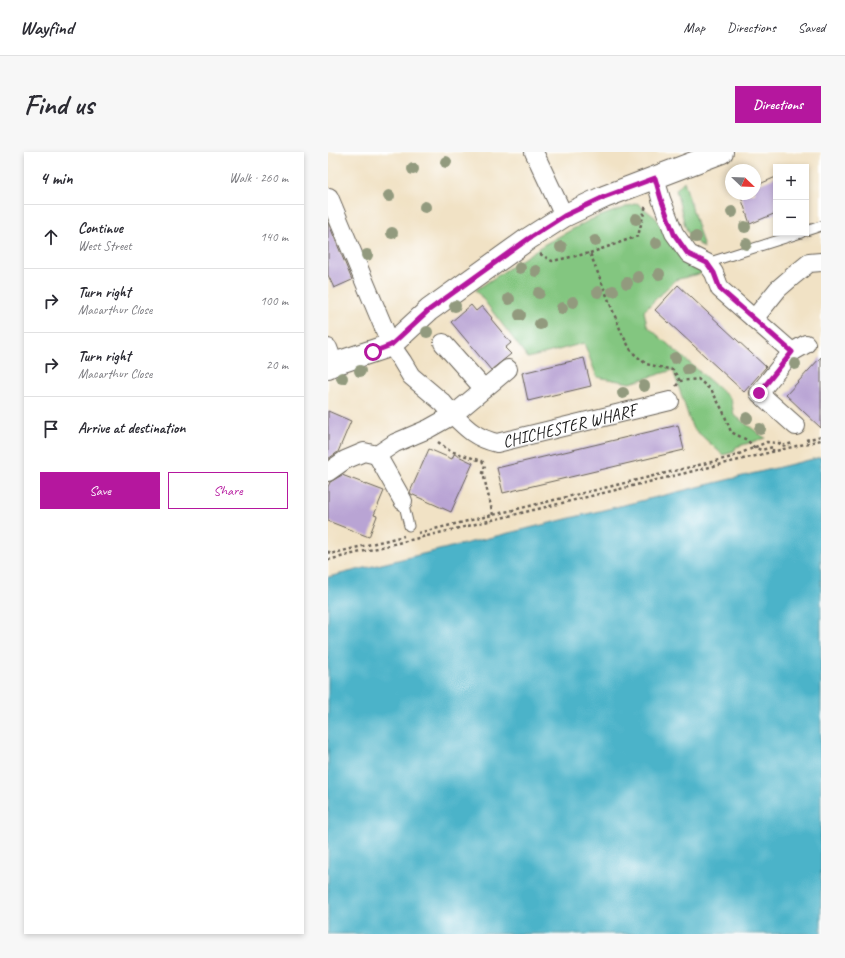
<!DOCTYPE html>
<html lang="en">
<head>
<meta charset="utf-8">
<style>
  :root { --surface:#fff; --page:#f7f7f7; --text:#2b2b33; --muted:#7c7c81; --line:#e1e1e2; --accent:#b5179e }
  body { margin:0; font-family:Caveat,sans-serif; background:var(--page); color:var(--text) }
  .controls { position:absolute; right:12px; top:12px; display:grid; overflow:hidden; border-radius:0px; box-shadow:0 2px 6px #0003 }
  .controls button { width:36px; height:36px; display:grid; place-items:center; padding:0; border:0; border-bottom:1px solid var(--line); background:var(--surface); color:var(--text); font:20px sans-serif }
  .compass { position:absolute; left:397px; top:12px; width:36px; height:36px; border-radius:50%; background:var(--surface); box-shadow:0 2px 6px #0003; rotate:113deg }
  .stop { position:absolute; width:12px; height:12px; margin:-9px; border:3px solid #b5179e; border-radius:50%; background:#fff }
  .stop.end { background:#b5179e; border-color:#fff; box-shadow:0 1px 4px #0008 }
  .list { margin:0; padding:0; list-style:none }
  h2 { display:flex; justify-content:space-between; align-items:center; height:52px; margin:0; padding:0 16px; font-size:17px }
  h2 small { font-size:13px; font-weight:400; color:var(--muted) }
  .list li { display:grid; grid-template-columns:26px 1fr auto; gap:12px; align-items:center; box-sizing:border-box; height:64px; padding:0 16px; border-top:1px solid var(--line) }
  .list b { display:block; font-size:15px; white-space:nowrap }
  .list p { margin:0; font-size:13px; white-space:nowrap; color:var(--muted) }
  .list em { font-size:13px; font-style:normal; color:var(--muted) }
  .actions { display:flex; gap:8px; padding:12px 16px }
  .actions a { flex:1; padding:9px 0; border:1px solid var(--accent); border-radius:0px; text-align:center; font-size:14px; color:var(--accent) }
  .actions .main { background:var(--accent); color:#fff }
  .icon { flex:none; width:22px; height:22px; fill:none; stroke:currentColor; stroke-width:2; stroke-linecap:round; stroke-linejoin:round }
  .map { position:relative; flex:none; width:493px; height:782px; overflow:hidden; border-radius:0px }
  header { display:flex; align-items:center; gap:24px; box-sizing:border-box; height:56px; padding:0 20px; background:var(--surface); border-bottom:1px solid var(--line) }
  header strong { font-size:19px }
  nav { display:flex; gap:22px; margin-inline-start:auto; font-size:14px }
  .intro { display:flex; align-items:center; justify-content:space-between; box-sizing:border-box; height:96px; padding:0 24px }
  h1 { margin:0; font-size:28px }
  .button { padding:10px 18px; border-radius:0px; background:var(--accent); color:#fff; font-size:14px; font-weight:700 }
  main { display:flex; gap:24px; padding:0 24px }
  aside { flex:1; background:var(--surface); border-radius:0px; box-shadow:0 2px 6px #0003 }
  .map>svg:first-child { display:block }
  .green { fill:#83c680; stroke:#50714e }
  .water { fill:#4bb3c9; stroke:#346872 }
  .building { fill:#b9a4d4 }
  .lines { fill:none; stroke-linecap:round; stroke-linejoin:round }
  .lane-casing { stroke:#676157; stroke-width:11 }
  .street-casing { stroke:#676157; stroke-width:20 }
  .secondary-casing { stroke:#676157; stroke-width:24 }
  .path { stroke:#676157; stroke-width:2.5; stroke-dasharray:3 3; stroke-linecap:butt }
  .lane { stroke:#fff; stroke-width:9 }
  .street { stroke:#fff; stroke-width:18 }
  .secondary { stroke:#fff; stroke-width:22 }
  .tree { fill:#929a7e }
  .route { stroke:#b5179e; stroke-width:5 }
  .labels { text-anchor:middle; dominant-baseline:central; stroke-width:3.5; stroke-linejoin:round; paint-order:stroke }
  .street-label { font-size:17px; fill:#1c1c1c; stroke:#fff }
</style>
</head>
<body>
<header>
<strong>Wayfind</strong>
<nav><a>Map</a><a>Directions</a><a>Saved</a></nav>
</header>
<div class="intro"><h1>Find us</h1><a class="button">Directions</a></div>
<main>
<aside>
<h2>4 min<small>Walk · 260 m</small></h2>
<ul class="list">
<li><svg class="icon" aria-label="ahead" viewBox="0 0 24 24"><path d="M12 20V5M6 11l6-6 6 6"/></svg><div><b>Continue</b><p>West Street</p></div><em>140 m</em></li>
<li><svg class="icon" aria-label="right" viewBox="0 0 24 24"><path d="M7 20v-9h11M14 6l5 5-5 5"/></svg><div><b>Turn right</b><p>Macarthur Close</p></div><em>100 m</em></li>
<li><svg class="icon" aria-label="right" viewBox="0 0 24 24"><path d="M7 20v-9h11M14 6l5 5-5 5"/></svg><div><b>Turn right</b><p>Macarthur Close</p></div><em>20 m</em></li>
<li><svg class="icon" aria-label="arrive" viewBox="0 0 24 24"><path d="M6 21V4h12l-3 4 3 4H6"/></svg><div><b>Arrive at destination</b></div></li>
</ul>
<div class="actions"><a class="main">Save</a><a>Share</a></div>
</aside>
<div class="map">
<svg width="493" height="782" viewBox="0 0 493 782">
  <rect width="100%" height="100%" fill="#fff"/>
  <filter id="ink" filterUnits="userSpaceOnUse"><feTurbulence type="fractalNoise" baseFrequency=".025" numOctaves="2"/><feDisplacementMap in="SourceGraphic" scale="8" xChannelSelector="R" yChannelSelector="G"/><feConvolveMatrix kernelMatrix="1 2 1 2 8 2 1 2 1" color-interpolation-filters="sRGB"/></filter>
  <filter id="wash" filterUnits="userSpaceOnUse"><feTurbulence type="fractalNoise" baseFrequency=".012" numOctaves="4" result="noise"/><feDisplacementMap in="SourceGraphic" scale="16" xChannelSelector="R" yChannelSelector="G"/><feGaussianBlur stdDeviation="0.9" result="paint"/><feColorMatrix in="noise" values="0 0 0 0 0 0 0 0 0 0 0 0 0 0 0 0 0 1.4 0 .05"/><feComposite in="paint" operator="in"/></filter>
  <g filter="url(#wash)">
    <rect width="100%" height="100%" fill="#f1e2c5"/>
    <g class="green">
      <path d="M 356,29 L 376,96 L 362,85 L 357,74 L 348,38 Z"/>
      <path d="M 309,51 L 328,66 L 351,104 L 375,121 L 347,128 L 316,159 L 319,174 L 403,247 L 406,263 L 437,286 L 408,295 L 406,300 L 395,303 L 364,275 L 345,218 L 302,231 L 269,225 L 256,191 L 200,206 L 148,138 L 217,92 L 262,68 Z"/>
    </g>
    <path class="water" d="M 493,305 L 493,782 L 0,782 L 0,425 Z"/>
    <g id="blocks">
      <g class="building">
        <path d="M 448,25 L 448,61 L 422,72 L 412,42 L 427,42 L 427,34 Z"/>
        <path d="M 0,70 L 24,128 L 6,136 L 0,123 Z"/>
        <path d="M 350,133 L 438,215 L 416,240 L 327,158 Z"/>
        <path d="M 143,153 L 148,159 L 154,154 L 164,166 L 163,167 L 183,191 L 177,196 L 183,202 L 163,218 L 123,170 Z"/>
        <path d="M 493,205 L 493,276 L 458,243 Z"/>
        <path d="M 256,206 L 263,234 L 200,249 L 194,221 Z"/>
        <path d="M 0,259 L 23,269 L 10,300 L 0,307 Z"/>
        <path d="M 350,273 L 356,298 L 175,341 L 169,316 Z"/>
        <path d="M 101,297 L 124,307 L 126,302 L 145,311 L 123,360 L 83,342 L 82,340 Z"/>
        <path d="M 14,323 L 56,339 L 46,363 L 49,364 L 41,385 L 0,369 L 0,335 L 2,330 Z"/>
      </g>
    </g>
  </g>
  <g filter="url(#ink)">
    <use href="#blocks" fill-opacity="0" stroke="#676157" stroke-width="1"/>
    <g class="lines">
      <defs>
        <g id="lane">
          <path d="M 478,79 L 493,74"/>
          <path d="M 379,111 L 473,81"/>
          <path d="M 75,349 L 81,374"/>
        </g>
        <g id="street">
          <path d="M 206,0 L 236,64"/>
          <path d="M 327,26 L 333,47 L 346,81 L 361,102 L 379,111 L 386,121 L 392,137 L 464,200 L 478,192"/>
          <path d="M 426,167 L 450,137 L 465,124 L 481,111 L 493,110"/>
          <path d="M 115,191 L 156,237"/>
          <path d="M 0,196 L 6,212"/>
          <path d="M 464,200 L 431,241 L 468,274"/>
          <path id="s1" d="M 180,217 L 125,263 C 139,277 148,286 169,291 L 342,249"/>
          <path d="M 49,303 L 75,349"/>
          <path d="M 0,320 L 17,308 L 36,300 L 49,303 L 67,291 L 100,277 L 125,263 L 115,251 L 83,224 L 74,209 L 63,193 L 1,45"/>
        </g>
        <path id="secondary" d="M 0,215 L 6,212 L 63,193 L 101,158 L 200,87 L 236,64 L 276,45 L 394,0"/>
      </defs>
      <use href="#lane" class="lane-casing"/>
      <use href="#street" class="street-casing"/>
      <use href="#secondary" class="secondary-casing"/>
      <g class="path">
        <path d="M 262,101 L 310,84 L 318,53"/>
        <path d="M 212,102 L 224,109 L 262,101 L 294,182 L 304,200 L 318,212 L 345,218 L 352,229"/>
        <path d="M 348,234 L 352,229 L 370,227 L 384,239 L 395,259 L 403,280 L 419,288 L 426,295 L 433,298 L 445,295 L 445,300"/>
        <path d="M 478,288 L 493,284"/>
        <path d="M 110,290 L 122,299 L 154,309 L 157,313 L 155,321 L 165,363"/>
        <path d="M 90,381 L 404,305 L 439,290 L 451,291 L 454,294 L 465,291"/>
        <path d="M 0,399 L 2,402 L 76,384"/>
        <path d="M 0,408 L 493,288"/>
      </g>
      <use href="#lane" class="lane"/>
      <use href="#street" class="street"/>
      <use href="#secondary" class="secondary"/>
    </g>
    <g class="tree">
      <circle cx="118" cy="10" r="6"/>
      <circle cx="85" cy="17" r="6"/>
      <circle cx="61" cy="44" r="6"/>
      <circle cx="97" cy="55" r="6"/>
      <circle cx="404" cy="60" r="6"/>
      <circle cx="308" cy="67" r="6"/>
      <circle cx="417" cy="75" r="6"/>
      <circle cx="64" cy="81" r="6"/>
      <circle cx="368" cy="85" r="6"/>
      <circle cx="267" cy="89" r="6"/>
      <circle cx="328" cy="91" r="6"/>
      <circle cx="418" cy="92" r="6"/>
      <circle cx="233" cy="95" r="6"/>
      <circle cx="39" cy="103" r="6"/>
      <circle cx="192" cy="116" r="6"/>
      <circle cx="208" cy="119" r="6"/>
      <circle cx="331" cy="122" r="6"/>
      <circle cx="310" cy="125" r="6"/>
      <circle cx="299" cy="131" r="6"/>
      <circle cx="285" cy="139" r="6"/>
      <circle cx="270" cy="140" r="6"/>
      <circle cx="211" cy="141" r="6"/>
      <circle cx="181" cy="147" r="6"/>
      <circle cx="245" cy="150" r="6"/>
      <circle cx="127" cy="154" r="6"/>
      <circle cx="234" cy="156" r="6"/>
      <circle cx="192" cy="163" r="6"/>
      <circle cx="212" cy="172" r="6"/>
      <circle cx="99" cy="180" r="6"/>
      <circle cx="347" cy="206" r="6"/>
      <circle cx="467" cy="212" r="6"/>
      <circle cx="360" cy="217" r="6"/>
      <circle cx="32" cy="219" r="6"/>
      <circle cx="14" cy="226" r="6"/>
      <circle cx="316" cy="234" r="6"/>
      <circle cx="295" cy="241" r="6"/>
      <circle cx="419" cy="266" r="6"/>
      <circle cx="432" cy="277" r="6"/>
    </g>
  </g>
  <g class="lines" filter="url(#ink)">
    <path class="route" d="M 45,200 L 63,193 L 101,158 L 200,87 L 236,64 L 276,45 L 327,26 L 333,47 L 346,82 L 360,102 L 379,111 L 386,121 L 392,137 L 464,200 L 431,241"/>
  </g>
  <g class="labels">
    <g class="street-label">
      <text stroke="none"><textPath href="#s1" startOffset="199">CHICHESTER WHARF</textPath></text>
    </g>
  </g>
</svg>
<div class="controls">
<button>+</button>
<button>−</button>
</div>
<svg class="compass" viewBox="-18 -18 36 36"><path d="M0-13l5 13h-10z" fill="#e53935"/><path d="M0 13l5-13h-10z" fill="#7c7c81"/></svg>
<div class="stop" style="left:45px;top:200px"></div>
<div class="stop end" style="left:431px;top:241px"></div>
</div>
</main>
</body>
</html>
